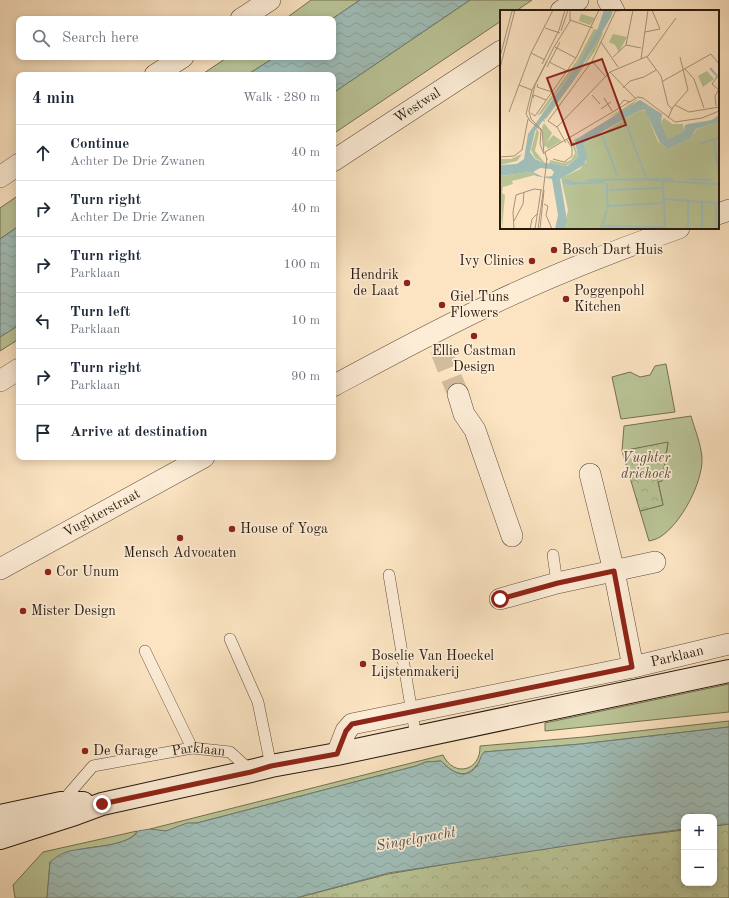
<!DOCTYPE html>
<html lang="en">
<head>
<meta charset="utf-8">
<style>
  :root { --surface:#fff; --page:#f6f6f7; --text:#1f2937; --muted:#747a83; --line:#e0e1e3 }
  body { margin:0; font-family:"Old Standard TT",serif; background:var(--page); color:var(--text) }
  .controls { position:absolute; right:12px; bottom:12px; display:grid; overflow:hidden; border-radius:8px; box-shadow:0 2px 10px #0003 }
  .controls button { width:36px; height:36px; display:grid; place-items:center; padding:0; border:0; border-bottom:1px solid var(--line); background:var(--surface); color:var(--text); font:20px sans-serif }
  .stop { position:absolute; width:12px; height:12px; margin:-9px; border:3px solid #8f2418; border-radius:50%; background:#fff }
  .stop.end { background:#8f2418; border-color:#fff; box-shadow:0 1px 4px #0008 }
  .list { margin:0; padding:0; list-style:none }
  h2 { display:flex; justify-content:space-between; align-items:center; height:52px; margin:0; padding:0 16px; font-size:17px }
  h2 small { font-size:13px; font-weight:400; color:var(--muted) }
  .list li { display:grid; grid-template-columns:26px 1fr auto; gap:12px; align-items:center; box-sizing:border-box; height:56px; padding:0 16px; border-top:1px solid var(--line) }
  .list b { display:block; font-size:15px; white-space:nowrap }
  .list p { margin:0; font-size:13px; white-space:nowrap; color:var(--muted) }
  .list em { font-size:13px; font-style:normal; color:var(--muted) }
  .icon { flex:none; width:22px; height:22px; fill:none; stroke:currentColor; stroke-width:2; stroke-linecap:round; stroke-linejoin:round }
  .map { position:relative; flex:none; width:729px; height:898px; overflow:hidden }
  .search { position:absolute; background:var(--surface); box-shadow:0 2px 10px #0003; left:16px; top:16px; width:320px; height:44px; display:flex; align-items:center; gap:10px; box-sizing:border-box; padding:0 14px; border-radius:8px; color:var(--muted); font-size:15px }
  .panel { position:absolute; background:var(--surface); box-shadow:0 2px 10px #0003; left:16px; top:72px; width:320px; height:388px; border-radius:8px }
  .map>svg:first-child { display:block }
  .grass { fill:#bac597; stroke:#727052 }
  .park { fill:url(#park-crowns); stroke:#727052 }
  .water { fill:url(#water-waves); stroke:#707c74 }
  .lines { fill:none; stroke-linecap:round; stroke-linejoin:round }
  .street-tunnel { stroke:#d2bc9e; stroke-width:21; stroke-dasharray:21 10; stroke-linecap:butt }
  .lane-casing { stroke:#5e4c3b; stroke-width:12 }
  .street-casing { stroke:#5e4c3b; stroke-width:22 }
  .secondary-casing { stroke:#291a0e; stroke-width:24 }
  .lane { stroke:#fdedd7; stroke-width:11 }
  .street { stroke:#fdedd7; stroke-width:21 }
  .secondary { stroke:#fdedd7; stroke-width:22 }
  .route { stroke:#8f2418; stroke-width:5 }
  .poi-dot { fill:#8f2418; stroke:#fdedd7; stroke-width:1.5 }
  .labels { text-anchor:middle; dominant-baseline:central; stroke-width:3.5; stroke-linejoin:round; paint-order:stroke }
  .street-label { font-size:14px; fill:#291a0e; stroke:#fdedd7 }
  .poi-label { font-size:14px; fill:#291a0e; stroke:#fdedd7; text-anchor:start }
  .park-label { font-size:14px; font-style:italic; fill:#544d37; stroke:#fdedd7 }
  .water-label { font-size:15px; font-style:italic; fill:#53534a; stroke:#fdedd7 }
  .inset-river { fill:none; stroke:#a0beb8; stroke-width:2 }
  .inset-road { fill:none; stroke:#a8937a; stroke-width:1 }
  .view { fill:#8f2418; fill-opacity:0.15; stroke:#8f2418; stroke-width:2 }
  .inset-edge { fill:none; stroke:#291a0e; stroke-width:2 }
</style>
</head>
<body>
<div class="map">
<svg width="729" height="898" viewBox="0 0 729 898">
  <defs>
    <pattern id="park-crowns" width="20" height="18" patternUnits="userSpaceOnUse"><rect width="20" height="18" fill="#bac597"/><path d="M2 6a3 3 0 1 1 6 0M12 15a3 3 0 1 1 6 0" fill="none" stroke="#a0a981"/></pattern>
    <pattern id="water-waves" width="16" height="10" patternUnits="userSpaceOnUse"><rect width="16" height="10" fill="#a0beb8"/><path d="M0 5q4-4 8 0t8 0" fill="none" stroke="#8aa39d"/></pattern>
  </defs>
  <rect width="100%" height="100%" fill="#fce4c2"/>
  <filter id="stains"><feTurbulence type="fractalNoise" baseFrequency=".005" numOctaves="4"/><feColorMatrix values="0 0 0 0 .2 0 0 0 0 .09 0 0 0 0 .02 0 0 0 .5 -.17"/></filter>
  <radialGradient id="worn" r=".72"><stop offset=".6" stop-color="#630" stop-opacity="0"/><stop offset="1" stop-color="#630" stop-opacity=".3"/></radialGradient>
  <g class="grass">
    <path d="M 311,0 L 360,0 L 332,19 L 285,19 Z"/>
    <path d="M 470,0 L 532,0 L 516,11 L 501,11 L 501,21 L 333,134 L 333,93 Z"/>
    <path d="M 228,57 L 275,57 L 247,75 L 201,75 Z"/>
    <path d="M 19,195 L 19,226 L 0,239 L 0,208 Z"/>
    <path d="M 19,325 L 19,339 L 0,351 L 0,337 Z"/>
    <path d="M 666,364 L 675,412 L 621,419 L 612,377 L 630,372 L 640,377 L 650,375 L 655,366 Z"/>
    <path d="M 691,416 C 695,430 701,444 702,458 C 703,482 681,524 660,537 C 657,539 653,540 649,541 L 640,511 L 663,505 L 658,482 L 665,461 L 668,443 L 622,451 L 624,426 Z"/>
    <path d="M 729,684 L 729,712 L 545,731 L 545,723 Z"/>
    <path d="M 729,721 L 729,727 L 581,744 L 484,752 C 482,756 480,762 476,766 C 464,781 451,771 441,761 L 426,762 L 416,766 L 197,823 C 179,822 172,837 150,829 L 443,755 C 454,778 481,771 480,746 L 584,737 Z"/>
    <path d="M 137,831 C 131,844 101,846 88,848 C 76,850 60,854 50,862 L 47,898 L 15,898 L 13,885 L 43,852 Z"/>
  </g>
  <g class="park">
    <path d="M 668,442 L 662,481 L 658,482 L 663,505 L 640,511 L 622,451 Z"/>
    <path d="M 729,824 L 729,898 L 296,898 L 388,874 L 506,854 L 625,837 L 684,830 L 684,883 L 714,883 L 714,826 Z"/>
  </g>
  <g class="water">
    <path d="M 360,0 L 470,0 L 333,93 L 333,75 L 247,75 L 275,57 L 333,57 L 333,19 L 332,19 Z"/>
    <path d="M 19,226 L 19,325 L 0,337 L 0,239 Z"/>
    <path d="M 729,727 L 729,824 L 714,826 L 714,817 L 684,817 L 684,829 L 625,837 L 388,873 L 296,898 L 47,898 L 50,862 C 55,858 60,854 66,852 C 82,847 130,847 138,831 L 150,829 L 166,831 L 187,823 L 197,823 L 416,766 L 426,762 L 441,761 C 451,771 464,782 477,766 C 480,762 480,756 484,752 L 581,744 Z"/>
  </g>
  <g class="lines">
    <path class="street-tunnel" d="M 440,349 L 458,394"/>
    <defs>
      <g id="lane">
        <path d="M 553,555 L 557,583"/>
        <path d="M 389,575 L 416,737"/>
        <path d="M 230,639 L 258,702 L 271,766"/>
        <path d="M 145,651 L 192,748"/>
        <path id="s1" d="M 61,803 L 93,766 L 192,748 L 230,752 L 251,771"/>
      </g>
      <g id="street">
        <path d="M 608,0 L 614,11"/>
        <path d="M 561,11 L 578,0"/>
        <path d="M 241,19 L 270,0"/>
        <path d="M 155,75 L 183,57"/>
        <path id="s2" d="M 333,161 L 501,51"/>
        <path d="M 0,177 L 19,164"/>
        <path d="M 718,214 L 729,210"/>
        <path d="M 0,381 L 19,369"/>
        <path d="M 333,386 C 387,357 440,328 496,302 C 555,274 617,250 679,228"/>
        <path d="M 458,394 L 464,414 L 475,430 L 512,536"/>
        <path d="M 590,474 L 614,571 L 633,667"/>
        <path id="s3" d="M 0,569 L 204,457"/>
        <path d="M 500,599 L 557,583 L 655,562"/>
        <path id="s4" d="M 337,754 L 346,731 L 352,724 L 633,667 L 729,644"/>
      </g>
      <g id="secondary">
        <path d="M 0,816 L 61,803 L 83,803"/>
        <path d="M 0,838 L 75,814 L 102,804 L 251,771 L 271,766 L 337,754 L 729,671"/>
      </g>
    </defs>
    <use href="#lane" class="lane-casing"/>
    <use href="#street" class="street-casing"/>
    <use href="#secondary" class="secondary-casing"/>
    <use href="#lane" class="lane"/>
    <use href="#street" class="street"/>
    <use href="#secondary" class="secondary"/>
  </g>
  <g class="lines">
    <path class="route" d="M 102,804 L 251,772 L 271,766 L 337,754 L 346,731 L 352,724 L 632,667 L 614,571 L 558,583 L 500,599"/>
  </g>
  <g class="poi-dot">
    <circle cx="554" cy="250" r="4"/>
    <circle cx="532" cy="261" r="4"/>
    <circle cx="407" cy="283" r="4"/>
    <circle cx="566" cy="299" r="4"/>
    <circle cx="442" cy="305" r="4"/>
    <circle cx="474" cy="336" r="4"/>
    <circle cx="232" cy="529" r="4"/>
    <circle cx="180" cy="538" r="4"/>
    <circle cx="48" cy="572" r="4"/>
    <circle cx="23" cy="611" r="4"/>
    <circle cx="363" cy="664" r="4"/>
    <circle cx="85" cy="751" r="4"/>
  </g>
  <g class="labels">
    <g class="street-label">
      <text stroke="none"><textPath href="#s2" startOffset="101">Westwal</textPath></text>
      <text stroke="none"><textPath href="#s3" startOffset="116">Vughterstraat</textPath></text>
      <text stroke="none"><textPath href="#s4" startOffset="366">Parklaan</textPath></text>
      <text stroke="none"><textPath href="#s1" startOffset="156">Parklaan</textPath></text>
    </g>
    <g class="poi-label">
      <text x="562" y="250">Bosch Dart Huis</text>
      <text x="524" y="261" text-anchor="end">Ivy Clinics</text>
      <text x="399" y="275" text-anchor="end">Hendrik<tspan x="399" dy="16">de Laat</tspan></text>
      <text x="574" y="291">Poggenpohl<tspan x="574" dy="16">Kitchen</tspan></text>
      <text x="450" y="297">Giel Tuns<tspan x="450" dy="16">Flowers</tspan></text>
      <text x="474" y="351" text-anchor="middle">Ellie Castman<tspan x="474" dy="16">Design</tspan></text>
      <text x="240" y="529">House of Yoga</text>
      <text x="180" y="553" text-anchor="middle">Mensch Advocaten</text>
      <text x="56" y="572">Cor Unum</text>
      <text x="31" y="611">Mister Design</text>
      <text x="371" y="656">Boselie Van Hoeckel<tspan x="371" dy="16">Lijstenmakerij</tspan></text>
      <text x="93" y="751">De Garage</text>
    </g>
    <g class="park-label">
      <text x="646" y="458">Vughter<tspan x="646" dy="16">driehoek</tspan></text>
    </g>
    <g class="water-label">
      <text transform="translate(416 840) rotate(-10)">Singelgracht</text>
    </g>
  </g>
  <g transform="translate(500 10)">
    <rect width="219" height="219" fill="#fce4c2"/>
    <path d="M 94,19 L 97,20 L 80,51 L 42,103 L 37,106 L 78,49 ZM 101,22 L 103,23 L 95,41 L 46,109 L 44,108 L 45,112 L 42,110 L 85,53 ZM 207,61 L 214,69 L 203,77 L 198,66 ZM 138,89 L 129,98 L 140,90 L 129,99 L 81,126 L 129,98 L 108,108 ZM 44,113 L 52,123 L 44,138 L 42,117 ZM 53,125 L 62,131 L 48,139 L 45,135 ZM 80,126 L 74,131 L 78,147 L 66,156 L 49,154 L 50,150 L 63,153 L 71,150 L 75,143 L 72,134 L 74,130 ZM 22,144 L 17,151 L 0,155 L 0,149 L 11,149 ZM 31,162 L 35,165 L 12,171 L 13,174 L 3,177 L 2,183 L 5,185 L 2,219 L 0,166 Z" fill="#bac597"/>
    <path d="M 81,4 L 95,8 L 90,15 L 79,11 ZM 37,118 L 39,123 L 35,141 L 45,153 L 35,148 L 31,140 Z" fill="#bac597"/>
    <path d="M 113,24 L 127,27 L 119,42 L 115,35 L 109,32 ZM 140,100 L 146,101 L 158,132 L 168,139 L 191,128 L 197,119 L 219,112 L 219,219 L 64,219 L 68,200 L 61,168 L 80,159 L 86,152 L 84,134 ZM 164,108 L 172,114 L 183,114 L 184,121 L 168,129 L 161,112 Z" fill="#bac597"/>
    <path d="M 104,0 L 113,0 L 111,7 L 72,73 L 35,121 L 30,142 L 35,149 L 45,153 L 67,156 L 78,147 L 75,130 L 140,90 L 162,104 L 161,112 L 168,129 L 184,121 L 185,115 L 188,114 L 212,110 L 219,105 L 219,112 L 196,119 L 191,128 L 168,139 L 160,133 L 145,100 L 140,100 L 100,123 L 84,134 L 87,147 L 84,155 L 60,169 L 67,210 L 64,219 L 55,219 L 58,205 L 52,169 L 36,166 L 31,162 L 0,166 L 0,155 L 17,154 L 24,149 L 28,124 L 80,51 L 98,18 ZM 40,158 L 51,159 L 54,162 L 52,166 L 43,167 L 33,162 ZM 64,169 L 76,172 L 104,171 L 106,198 L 104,173 L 68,175 L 63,173 ZM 156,170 L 219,173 L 219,175 L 146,171 L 107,173 Z" fill="#a0beb8" fill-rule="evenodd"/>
    <path class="inset-river" d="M 210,58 L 219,68M 127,116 L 146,168M 103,127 L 117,165M 214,130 L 219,166M 199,134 L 219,128M 189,169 L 212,170M 87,170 L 174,169M 163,171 L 165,219M 107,173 L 107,186M 109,180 L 163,178M 107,187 L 108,199M 164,189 L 219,193M 109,196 L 164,193M 104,216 L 165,217M 101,219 L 107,200M 188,219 L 188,191M 202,219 L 202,192M 216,219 L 216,194"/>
    <path class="inset-road" d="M 115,1 L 128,0M 70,10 L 93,18M 45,18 L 60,23M 61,21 L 68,0M 145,22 L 160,19 L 152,0M 101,32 L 118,57M 126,35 L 141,38M 55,37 L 76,48M 31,43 L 45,50M 0,47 L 12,1 L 15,1M 113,47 L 126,35 L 133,0M 147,47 L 161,66 L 168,95 L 172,99M 141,49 L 148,0M 47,51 L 32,80 L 26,104 L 30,111 L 41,120 L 40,134 L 44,144 L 42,120 L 31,109 L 29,101 L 35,75 L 54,37 L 70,11 L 70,0M 92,51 L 105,66M 49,52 L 67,61M 42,54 L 59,20 L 65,0M 47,57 L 60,32M 0,58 L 15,0M 184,58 L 194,69 L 204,98M 110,62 L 135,88M 217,67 L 212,74 L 219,80M 163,71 L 211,44 L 219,54M 38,74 L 37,77 L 52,82M 19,75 L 32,80M 123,78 L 130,71 L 144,67 L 156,60M 92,85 L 100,94M 33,88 L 34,85 L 46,90M 104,88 L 112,101M 175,95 L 189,102 L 219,97M 216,96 L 215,86 L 219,79M 118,97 L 124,90 L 130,92M 101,99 L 111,92M 9,102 L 31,43 L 53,0M 31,103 L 35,106 L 76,48 L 99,0M 168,108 L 173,97 L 188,80 L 180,47M 57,117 L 110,62 L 148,46 L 176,8M 57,117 L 48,111 L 92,51 L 116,0M 57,117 L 66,133M 0,147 L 14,146 L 22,140 L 28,109M 53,149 L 64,152 L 72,146 L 72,138 L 67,130M 47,150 L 45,142 L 138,87 L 143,88 L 175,112 L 202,108 L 219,101M 42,191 L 47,148M 44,194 L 48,196 L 46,205 L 52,219M 14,211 L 23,194 L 24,182M 14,219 L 13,202 L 16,185 L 34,179 L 42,180M 30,219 L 32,209 L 38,203M 35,219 L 41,180M 38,219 L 42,190M 40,219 L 44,180"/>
    <path class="view" d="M 102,49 L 126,115 L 72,135 L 47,68 Z"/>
    <rect width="219" height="219" class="inset-edge"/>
  </g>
  <rect width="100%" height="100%" filter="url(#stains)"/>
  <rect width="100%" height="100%" fill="url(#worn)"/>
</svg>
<div class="controls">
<button>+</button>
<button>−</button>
</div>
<div class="stop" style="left:500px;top:599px"></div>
<div class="stop end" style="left:102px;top:804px"></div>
<div class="search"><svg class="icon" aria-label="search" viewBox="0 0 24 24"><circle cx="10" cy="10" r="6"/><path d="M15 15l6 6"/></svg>Search here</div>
<section class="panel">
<h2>4 min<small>Walk · 280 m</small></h2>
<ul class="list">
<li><svg class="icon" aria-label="ahead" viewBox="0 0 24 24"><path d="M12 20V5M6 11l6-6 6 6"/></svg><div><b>Continue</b><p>Achter De Drie Zwanen</p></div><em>40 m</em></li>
<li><svg class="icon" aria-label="right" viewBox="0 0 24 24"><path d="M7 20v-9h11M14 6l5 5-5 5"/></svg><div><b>Turn right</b><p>Achter De Drie Zwanen</p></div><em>40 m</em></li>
<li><svg class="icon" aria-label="right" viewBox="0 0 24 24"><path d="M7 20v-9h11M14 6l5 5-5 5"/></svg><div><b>Turn right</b><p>Parklaan</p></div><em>100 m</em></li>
<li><svg class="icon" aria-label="left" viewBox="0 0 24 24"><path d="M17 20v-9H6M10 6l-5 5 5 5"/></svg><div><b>Turn left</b><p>Parklaan</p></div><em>10 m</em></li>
<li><svg class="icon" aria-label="right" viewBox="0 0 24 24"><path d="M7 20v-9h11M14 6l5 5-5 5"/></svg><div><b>Turn right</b><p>Parklaan</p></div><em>90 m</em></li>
<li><svg class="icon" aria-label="arrive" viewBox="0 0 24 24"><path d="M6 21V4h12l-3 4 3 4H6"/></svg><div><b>Arrive at destination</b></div></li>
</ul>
</section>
</div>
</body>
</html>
